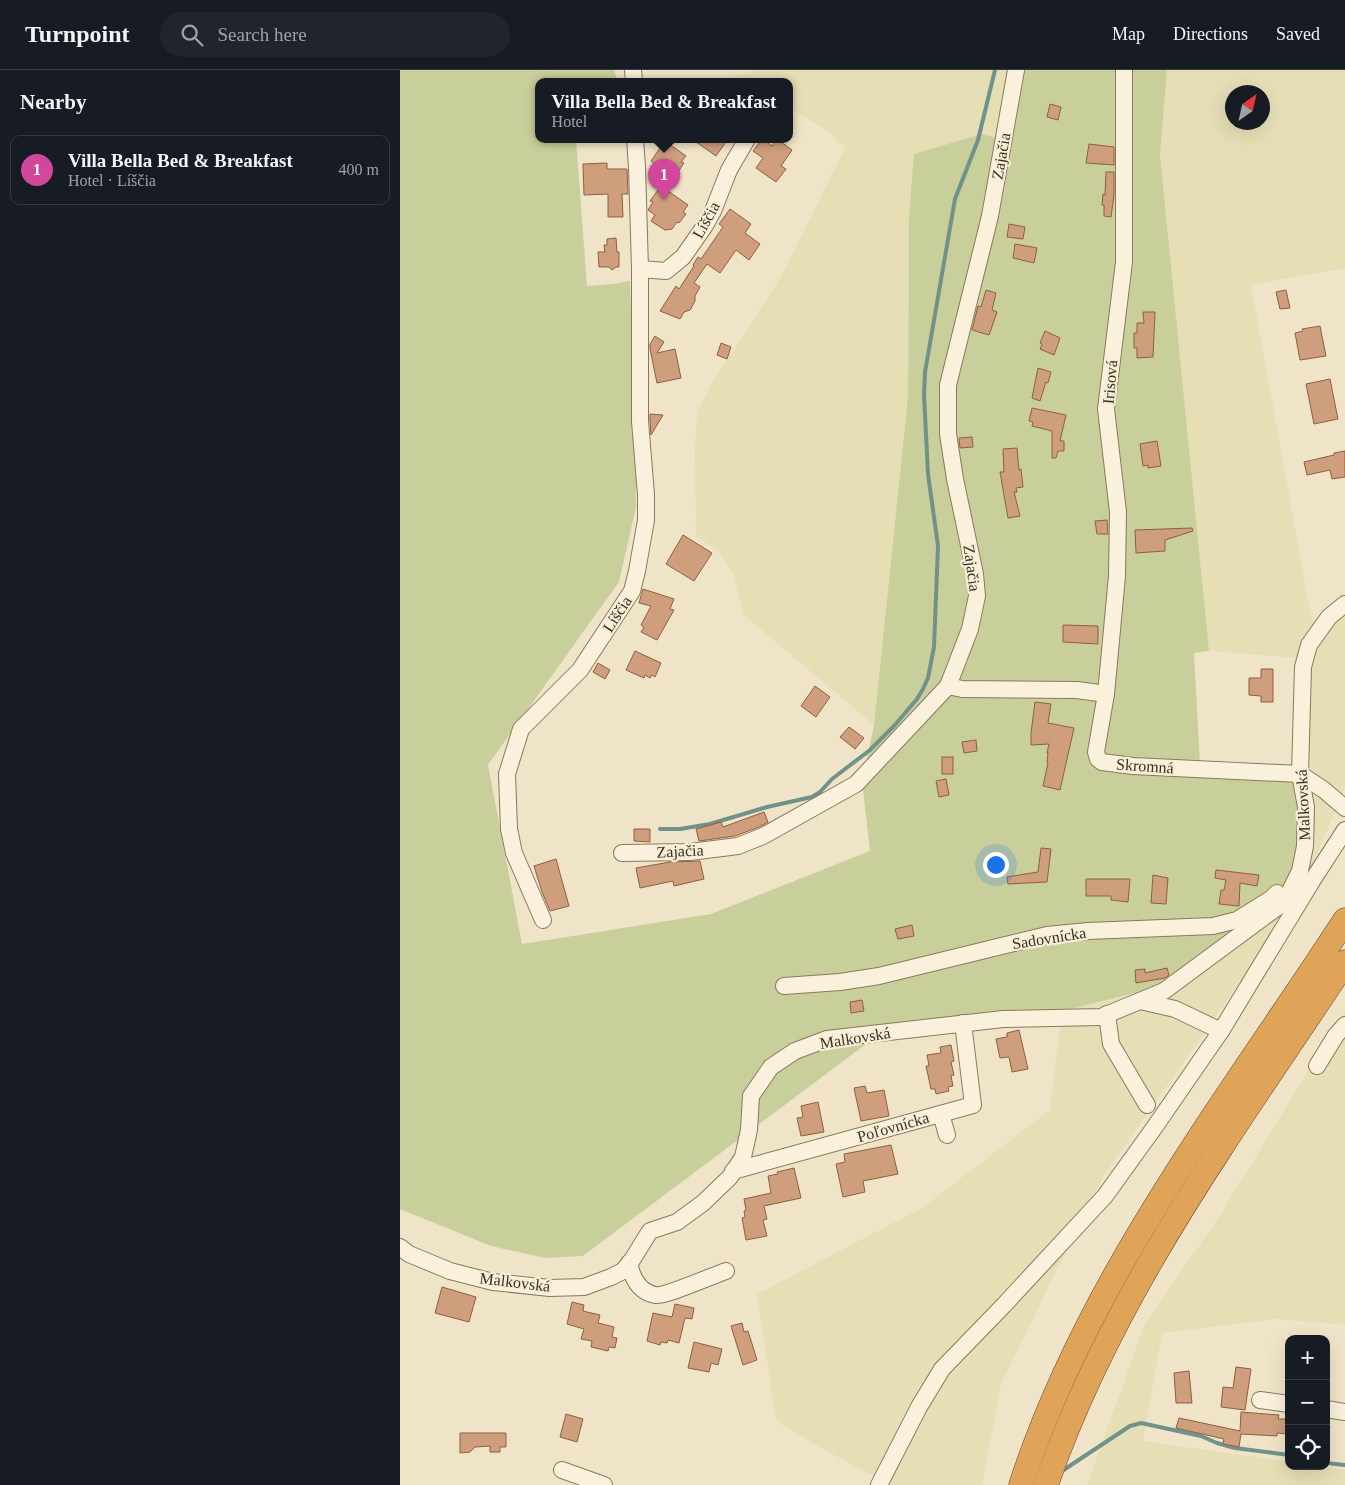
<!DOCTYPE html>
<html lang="en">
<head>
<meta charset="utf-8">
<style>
  :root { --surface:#171b24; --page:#20242c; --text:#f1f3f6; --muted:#9ea1a6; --line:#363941; --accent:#cc999b }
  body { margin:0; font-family:Georgia,serif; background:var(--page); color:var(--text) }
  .controls { position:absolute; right:15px; bottom:15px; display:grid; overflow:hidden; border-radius:10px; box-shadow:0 5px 20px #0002 }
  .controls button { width:45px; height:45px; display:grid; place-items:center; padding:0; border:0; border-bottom:1px solid var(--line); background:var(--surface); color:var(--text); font:25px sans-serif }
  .compass { position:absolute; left:825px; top:15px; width:45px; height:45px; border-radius:50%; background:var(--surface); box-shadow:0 5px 20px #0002; rotate:34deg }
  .you { position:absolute; left:595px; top:794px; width:18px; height:18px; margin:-12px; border:4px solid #fff; border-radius:50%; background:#1a73e8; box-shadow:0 0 0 8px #1a73e833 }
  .badge { display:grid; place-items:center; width:32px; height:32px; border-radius:50%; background:var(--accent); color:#fff; font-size:16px; font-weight:700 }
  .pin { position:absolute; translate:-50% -41px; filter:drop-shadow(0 1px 2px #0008) }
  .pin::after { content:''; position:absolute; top:26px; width:18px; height:15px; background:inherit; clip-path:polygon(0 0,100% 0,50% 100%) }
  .popup { position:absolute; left:135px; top:8px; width:258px; height:65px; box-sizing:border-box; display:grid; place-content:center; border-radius:10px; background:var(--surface); filter:drop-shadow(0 1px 4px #0005); font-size:16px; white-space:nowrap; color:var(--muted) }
  .popup b { font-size:19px; color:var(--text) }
  .popup::after { content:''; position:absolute; left:50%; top:100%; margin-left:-10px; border:10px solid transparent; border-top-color:var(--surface) }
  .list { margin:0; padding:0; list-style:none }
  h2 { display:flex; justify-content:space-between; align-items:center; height:65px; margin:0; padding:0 20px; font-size:21px }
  h2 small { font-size:16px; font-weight:400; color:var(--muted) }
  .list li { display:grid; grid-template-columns:32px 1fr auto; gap:15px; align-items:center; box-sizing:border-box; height:70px; margin:0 10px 10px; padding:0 10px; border:1px solid var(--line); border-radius:10px }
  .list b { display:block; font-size:19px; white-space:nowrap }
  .list p { margin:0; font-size:16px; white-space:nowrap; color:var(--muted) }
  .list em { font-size:16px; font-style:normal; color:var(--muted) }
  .icon { flex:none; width:28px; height:28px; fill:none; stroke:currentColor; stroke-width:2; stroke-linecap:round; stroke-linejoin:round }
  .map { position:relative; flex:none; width:945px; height:1415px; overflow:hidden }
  header { display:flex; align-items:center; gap:30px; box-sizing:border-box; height:70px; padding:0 25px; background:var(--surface); border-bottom:1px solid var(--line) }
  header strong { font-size:24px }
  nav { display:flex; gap:28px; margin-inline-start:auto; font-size:18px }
  .search { width:350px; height:45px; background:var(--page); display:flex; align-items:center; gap:12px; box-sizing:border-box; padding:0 18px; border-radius:28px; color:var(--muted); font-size:19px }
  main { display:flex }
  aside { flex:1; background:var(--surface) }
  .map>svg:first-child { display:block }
  .farmland { fill:#e6deb5; fill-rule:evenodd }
  .green { fill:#c9cf9b }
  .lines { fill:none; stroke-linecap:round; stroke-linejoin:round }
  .stream { stroke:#6f938a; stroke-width:4 }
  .building { fill:#cf9f7d; stroke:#8d5f41 }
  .minor-casing { stroke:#8d765c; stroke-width:18 }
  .highway-casing { stroke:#5b4430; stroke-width:25 }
  .minor { stroke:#faf1dc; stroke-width:16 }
  .highway { stroke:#e0a458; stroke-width:24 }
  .labels { text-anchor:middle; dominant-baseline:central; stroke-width:4.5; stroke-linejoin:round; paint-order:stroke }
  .street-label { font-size:16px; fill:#3d2e20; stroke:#f7eed8 }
</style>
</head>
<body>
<header>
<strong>Turnpoint</strong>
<div class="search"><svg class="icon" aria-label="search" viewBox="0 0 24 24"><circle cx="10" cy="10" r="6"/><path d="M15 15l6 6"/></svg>Search here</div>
<nav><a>Map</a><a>Directions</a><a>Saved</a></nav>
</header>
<main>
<aside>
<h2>Nearby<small></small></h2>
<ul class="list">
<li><span class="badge" style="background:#d1479c">1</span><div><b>Villa Bella Bed &amp; Breakfast</b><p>Hotel · Líščia</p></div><em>400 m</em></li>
</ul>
</aside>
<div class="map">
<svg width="945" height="1415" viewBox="0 0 945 1415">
  <rect width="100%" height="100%" fill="#f0e4c8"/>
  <g class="farmland">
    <path d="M 360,0 L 616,0 L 603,71 L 509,148 L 508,327 L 474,655 L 344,545 L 333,504 L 318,480 L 296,467 L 295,383 L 297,342 L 313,311 L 381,207 L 445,78 L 427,60 L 389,38 L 389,11 L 337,11 L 328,7 Z"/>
    <path d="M 767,0 L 945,0 L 945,198 L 851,215 L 912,552 L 945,534 L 945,717 L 908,806 L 863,879 L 702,1108 L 601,1314 L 582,1415 L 489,1415 L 416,1375 L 376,1350 L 357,1224 L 522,1138 L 650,1040 L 662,941 L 896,695 L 897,588 L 809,581 L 760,85 ZM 832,22 L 862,22 L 862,52 L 832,52 Z"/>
    <path d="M 945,941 L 945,1255 L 876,1249 L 762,1263 L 743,1371 L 889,1392 L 889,1396 L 921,1396 L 945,1400 L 945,1415 L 687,1415 L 745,1253 L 819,1147 Z"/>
  </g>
  <path class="green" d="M 0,0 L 214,0 L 218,11 L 139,11 L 139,69 L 176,69 L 187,216 L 213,214 L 230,211 L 236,391 L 236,437 L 219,512 L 88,695 L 122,874 L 311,844 L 470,781 L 462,711 L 474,655 L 508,327 L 509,148 L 514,84 L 582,64 L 602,70 L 616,0 L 767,0 L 760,85 L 809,581 L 794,583 L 800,695 L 881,700 L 896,695 L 907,756 L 884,826 L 766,915 L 662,941 L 490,956 L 183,1186 L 145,1188 L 91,1176 L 0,1139 Z"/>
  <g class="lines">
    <g class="stream">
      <path d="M 260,759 L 280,759 L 310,754 L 367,737 L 412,727 L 420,722 L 432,709 L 470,680 L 494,656 L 517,629 L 523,619 L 528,608 L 534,577 L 538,476 L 528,404 L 524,325 L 525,302 L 555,129 L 578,70 L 595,0"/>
      <path d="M 926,1393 L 945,1395"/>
      <path d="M 662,1401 L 730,1356 L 741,1353 L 801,1366 L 817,1373 L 835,1378 L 889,1385"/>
    </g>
  </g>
  <g class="building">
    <path d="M 650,34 L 661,37 L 658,50 L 647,47 Z"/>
    <path d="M 292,69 L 328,69 L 316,86 Z"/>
    <path d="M 362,69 L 372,76 L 377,69 L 392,80 L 381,96 L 386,99 L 376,112 L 356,98 L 363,88 L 353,81 Z"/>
    <path d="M 265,71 L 286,86 L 281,92 L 284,93 L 278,102 L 280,104 L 272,115 L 254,102 L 258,97 L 251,91 Z"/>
    <path d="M 689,74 L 714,77 L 714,95 L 686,93 Z"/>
    <path d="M 207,93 L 207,99 L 227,99 L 228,124 L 222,124 L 223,147 L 208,147 L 208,124 L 184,125 L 183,94 Z"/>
    <path d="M 706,102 L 714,102 L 714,124 L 711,147 L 704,146 L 704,135 L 702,135 L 703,124 L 705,125 Z"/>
    <path d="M 261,116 L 288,135 L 283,142 L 286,144 L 279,153 L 277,152 L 272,159 L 265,160 L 251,151 L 255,145 L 248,140 L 253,132 L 250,131 Z"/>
    <path d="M 330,139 L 351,154 L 345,163 L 360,174 L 349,190 L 336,180 L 320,203 L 307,194 L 294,213 L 300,217 L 295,226 L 295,231 L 290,240 L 284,242 L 280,249 L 260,241 L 276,216 L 279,219 L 294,196 L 293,195 L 298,187 L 301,189 L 323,157 L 319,154 Z"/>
    <path d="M 609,154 L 625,157 L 623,169 L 607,167 Z"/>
    <path d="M 216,168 L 217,182 L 219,182 L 219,197 L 216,197 L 212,200 L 209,197 L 199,197 L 198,182 L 205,182 L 204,175 L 207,175 L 207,169 Z"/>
    <path d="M 615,174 L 637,178 L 634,193 L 613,188 Z"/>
    <path d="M 586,220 L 596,223 L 592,240 L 597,242 L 589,265 L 572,260 L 578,236 L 581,237 Z"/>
    <path d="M 886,220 L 890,238 L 880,239 L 876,222 Z"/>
    <path d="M 743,242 L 755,242 L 753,287 L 737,288 L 737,278 L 734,278 L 734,263 L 737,263 L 737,253 L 744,253 Z"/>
    <path d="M 920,256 L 926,286 L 900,290 L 895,263 L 903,261 L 902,259 Z"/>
    <path d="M 645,261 L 660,268 L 654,285 L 640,279 L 642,274 L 640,273 Z"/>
    <path d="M 255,266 L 264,272 L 257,283 L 275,279 L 281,308 L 257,313 L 250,279 L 250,274 Z"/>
    <path d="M 321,273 L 331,277 L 327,289 L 317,285 Z"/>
    <path d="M 638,298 L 651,302 L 648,313 L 646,312 L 640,331 L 632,328 Z"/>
    <path d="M 930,309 L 938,349 L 914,354 L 906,314 Z"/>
    <path d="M 632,338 L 666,345 L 660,371 L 664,371 L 664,381 L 658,381 L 656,388 L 652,388 L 652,361 L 632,356 L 633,352 L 629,351 Z"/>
    <path d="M 250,344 L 263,345 L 251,365 L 250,351 Z"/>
    <path d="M 572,367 L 573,377 L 560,378 L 559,368 Z"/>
    <path d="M 757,371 L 761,396 L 748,398 L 748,395 L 743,396 L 740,374 Z"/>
    <path d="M 617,378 L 619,400 L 621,399 L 623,417 L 616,418 L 617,422 L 614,422 L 620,446 L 608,448 L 600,402 L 604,402 L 603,379 Z"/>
    <path d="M 945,381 L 945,407 L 932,409 L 930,400 L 907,405 L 904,392 L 934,385 L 934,383 Z"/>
    <path d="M 707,450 L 708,464 L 697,464 L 695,451 Z"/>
    <path d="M 792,458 L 793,461 L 765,470 L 765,481 L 736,483 L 735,460 Z"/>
    <path d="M 283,465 L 312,483 L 294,511 L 266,494 Z"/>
    <path d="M 243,519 L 274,529 L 270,539 L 274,540 L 257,570 L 241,562 L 244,557 L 241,555 L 251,536 L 239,533 Z"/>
    <path d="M 663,555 L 698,556 L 698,574 L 663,572 Z"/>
    <path d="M 235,581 L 261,593 L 255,607 L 252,605 L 250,608 L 245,605 L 244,608 L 226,600 Z"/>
    <path d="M 198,593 L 210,600 L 205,609 L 193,602 Z"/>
    <path d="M 861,599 L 873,599 L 873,632 L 861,632 L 861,626 L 849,625 L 849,608 L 861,608 Z"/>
    <path d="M 415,616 L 430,627 L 416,647 L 401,636 Z"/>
    <path d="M 635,632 L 651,634 L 648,653 L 674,658 L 660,720 L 643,716 L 648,693 L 647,693 L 648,683 L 647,683 L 649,674 L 631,675 L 631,663 Z"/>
    <path d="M 449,657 L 464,668 L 455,679 L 440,667 Z"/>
    <path d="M 576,670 L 577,681 L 564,683 L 562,672 Z"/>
    <rect x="542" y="687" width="11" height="17"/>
    <path d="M 546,709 L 549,725 L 539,727 L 536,711 Z"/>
    <path d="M 364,742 L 368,752 L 359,757 L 335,766 L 299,771 L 296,759 L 321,752 L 323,757 Z"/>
    <path d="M 234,759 L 250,759 L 250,772 L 234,771 Z"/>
    <path d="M 641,778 L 651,779 L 647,812 L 608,814 L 607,807 L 638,802 Z"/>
    <path d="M 156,789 L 169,836 L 150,841 L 142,822 L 134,796 Z"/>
    <path d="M 300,791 L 304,809 L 274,816 L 273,811 L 240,818 L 236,798 L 270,792 Z"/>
    <path d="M 816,800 L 859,805 L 857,816 L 840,813 L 839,836 L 819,834 L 821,820 L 824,820 L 826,810 L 815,808 Z"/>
    <path d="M 753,805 L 768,808 L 766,834 L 751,833 Z"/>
    <path d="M 686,809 L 730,809 L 728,832 L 711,830 L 711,826 L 686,826 Z"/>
    <path d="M 512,855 L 514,866 L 498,869 L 495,859 Z"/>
    <path d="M 767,898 L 769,905 L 765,908 L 736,913 L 735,900 L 745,899 L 745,903 Z"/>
    <path d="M 462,930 L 464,941 L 451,943 L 450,932 Z"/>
    <path d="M 619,960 L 628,999 L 612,1002 L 609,987 L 600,988 L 596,969 L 607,967 L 607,963 Z"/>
    <path d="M 551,975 L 554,991 L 551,992 L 554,1005 L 551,1006 L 553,1016 L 548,1017 L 549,1021 L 536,1024 L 535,1019 L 531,1019 L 526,996 L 529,996 L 527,985 L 541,983 L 540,977 Z"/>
    <path d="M 465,1016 L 467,1023 L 484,1020 L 489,1046 L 461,1051 L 454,1018 Z"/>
    <path d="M 418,1032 L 424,1062 L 401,1066 L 397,1048 L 403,1047 L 401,1036 Z"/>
    <path d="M 491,1075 L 498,1104 L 463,1111 L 465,1122 L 443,1127 L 436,1094 L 445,1092 L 444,1084 Z"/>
    <path d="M 394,1098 L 401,1128 L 364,1136 L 367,1149 L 363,1150 L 367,1166 L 346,1170 L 342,1148 L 345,1147 L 344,1141 L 346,1140 L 344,1129 L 371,1123 L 368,1106 L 378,1104 L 377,1102 Z"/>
    <path d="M 42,1217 L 76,1227 L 69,1252 L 35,1243 Z"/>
    <path d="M 172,1232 L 184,1235 L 183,1241 L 200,1245 L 198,1253 L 214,1257 L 212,1267 L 217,1268 L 215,1278 L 209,1277 L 208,1281 L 191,1277 L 192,1271 L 181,1269 L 184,1259 L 167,1254 Z"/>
    <path d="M 275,1234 L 294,1238 L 292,1249 L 285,1248 L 279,1273 L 268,1270 L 267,1273 L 261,1272 L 260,1275 L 247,1271 L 253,1243 L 272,1247 Z"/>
    <path d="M 342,1253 L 344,1262 L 348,1261 L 357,1290 L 343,1295 L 331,1256 Z"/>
    <path d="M 294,1272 L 322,1279 L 318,1295 L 311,1293 L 309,1302 L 288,1298 Z"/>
    <path d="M 836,1297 L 851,1299 L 845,1340 L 821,1337 L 823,1317 L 833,1318 Z"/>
    <path d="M 789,1301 L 792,1333 L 776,1333 L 774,1303 Z"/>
    <path d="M 841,1342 L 879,1345 L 878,1349 L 889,1349 L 889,1364 L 877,1363 L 877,1366 L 841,1364 L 839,1377 L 823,1374 L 824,1369 L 776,1358 L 779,1348 L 840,1361 Z"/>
    <path d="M 166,1344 L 183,1349 L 177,1372 L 160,1367 Z"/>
    <path d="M 60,1363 L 106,1363 L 106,1377 L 100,1377 L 100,1382 L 90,1382 L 90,1376 L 75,1377 L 70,1382 L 60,1383 Z"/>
  </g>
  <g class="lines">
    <defs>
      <g id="minor">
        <path d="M 233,0 L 234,11"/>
        <path d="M 240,199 L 266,201 L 283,187 L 304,157 L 313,141 L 329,100 L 347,69"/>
        <path d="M 548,616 L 562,619 L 677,620 L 706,624 L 696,682 L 698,689 L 702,692 L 733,696 L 900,704 L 924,720 L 945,738"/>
        <path d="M 706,624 L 717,506 L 718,442 L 706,339 L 724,192 L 724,0"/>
        <path d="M 222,783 L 290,782 L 338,776 L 363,766 L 456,714 L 548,616 L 570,559 L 577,526 L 575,504 L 555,409 L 548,364 L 548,315 L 590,146 L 616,0"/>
        <path d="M 143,850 L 114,783 L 109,759 L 107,704 L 121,659 L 180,600 L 232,521 L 237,501 L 246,450 L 246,425 L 240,351 L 240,199 L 237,97 L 235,69"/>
        <path d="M 384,916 L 440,912 L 479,906 L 647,865 L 688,861 L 813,856 L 837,850 L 872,828 L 877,823"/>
        <path d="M 740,931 L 775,939 L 821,961"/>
        <path d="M 707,944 L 711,974 L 747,1035"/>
        <path d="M 917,996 L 936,965 L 945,955"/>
        <path d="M 541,1044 L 547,1065"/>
        <path d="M 333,1101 L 573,1035 L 563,953"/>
        <path d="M 0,1177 L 9,1184 L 50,1201 L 93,1212 L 150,1218 L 184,1217 L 211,1207 L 223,1201 L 232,1190 L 250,1161 L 277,1152 L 303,1133 L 330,1107 L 343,1087 L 349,1060 L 351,1026 L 371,997 L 395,981 L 427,969 L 603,949 L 701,947 L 764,921 L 879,836 L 890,821 L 900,801 L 905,776 L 906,737 L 900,704 L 903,597 L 909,575 L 929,547 L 945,534"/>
        <path d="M 229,1193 C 232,1207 239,1222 255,1225 C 264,1227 314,1205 326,1201"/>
        <path d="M 860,1330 L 889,1334"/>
        <path d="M 926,1339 L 945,1342"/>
        <path d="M 162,1400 L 204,1415"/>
        <path d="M 479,1415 L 519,1337 L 542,1299 L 604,1235 L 705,1126 L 754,1058 L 821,961 L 912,811 L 945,760"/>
      </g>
      <g id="highway">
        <path d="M 621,1415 C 689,1206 827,1032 945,850"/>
        <path d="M 646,1415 C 712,1223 834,1060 945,892"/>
      </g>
    </defs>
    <use href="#minor" class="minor-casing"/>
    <use href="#highway" class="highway-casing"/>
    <use href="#minor" class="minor"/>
    <use href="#highway" class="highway"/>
  </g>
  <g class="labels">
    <g class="street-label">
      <text transform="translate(601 86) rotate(-80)">Zajačia</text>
      <text transform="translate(306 150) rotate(-61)">Líščia</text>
      <text transform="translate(710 312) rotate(-85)">Irisová</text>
      <text transform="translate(572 498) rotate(82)">Zajačia</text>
      <text transform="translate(217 544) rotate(-57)">Líščia</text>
      <text transform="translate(745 696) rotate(4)">Skromná</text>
      <text transform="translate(903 735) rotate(-93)">Malkovská</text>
      <text transform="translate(280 781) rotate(-3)">Zajačia</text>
      <text transform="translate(649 868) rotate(-9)">Sadovnícka</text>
      <text transform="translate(455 968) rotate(-9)">Malkovská</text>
      <text transform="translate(493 1057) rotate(-16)">Poľovnícka</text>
      <text transform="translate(115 1212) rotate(7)">Malkovská</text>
    </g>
  </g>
</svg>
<div class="controls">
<button>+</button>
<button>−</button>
<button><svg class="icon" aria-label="locate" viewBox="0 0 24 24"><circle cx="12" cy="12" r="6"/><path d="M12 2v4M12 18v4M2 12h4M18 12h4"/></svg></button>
</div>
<svg class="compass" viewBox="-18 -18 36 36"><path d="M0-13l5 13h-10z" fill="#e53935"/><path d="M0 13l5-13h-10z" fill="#9ea1a6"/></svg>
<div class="you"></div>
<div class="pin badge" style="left:264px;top:130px;background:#d1479c">1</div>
<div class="popup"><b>Villa Bella Bed &amp; Breakfast</b>Hotel</div>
</div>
</main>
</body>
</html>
